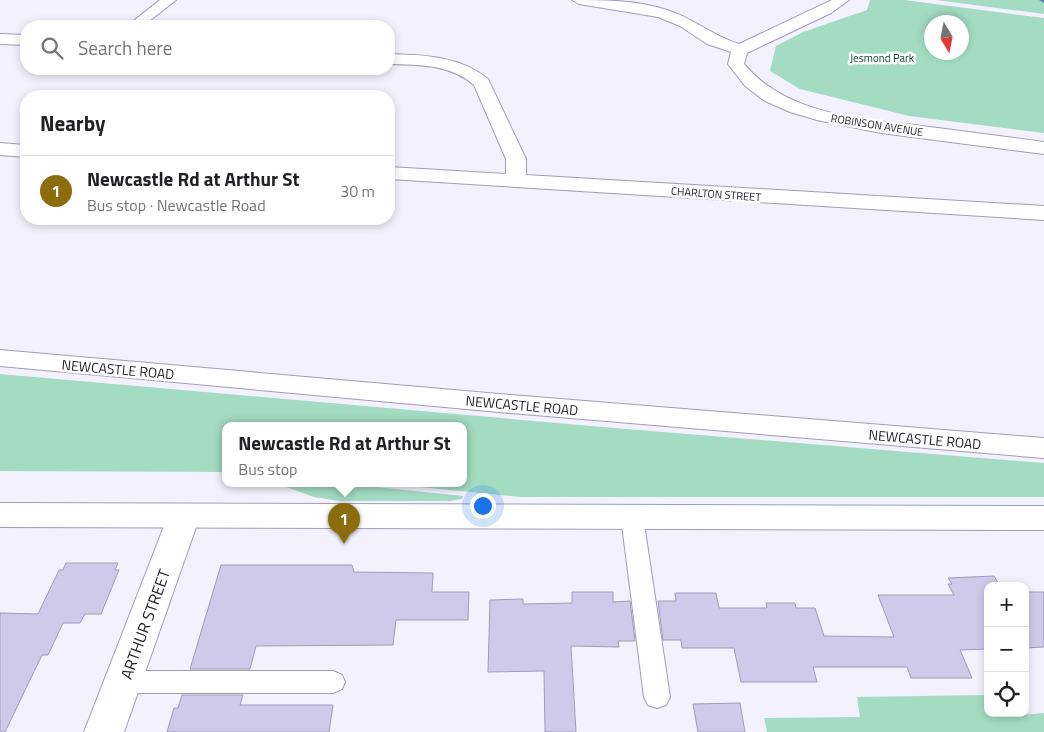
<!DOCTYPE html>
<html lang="en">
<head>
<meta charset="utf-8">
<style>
  :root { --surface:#fff; --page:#f2f2f2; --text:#202124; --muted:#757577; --line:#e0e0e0; --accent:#8c6d0e }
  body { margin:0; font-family:"Titillium Web",sans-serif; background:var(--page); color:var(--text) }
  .controls { position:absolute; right:15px; bottom:15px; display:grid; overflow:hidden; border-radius:10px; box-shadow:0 2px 8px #0003 }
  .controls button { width:45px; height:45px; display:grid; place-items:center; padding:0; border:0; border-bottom:1px solid var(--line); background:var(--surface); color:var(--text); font:25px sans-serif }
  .compass { position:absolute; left:924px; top:15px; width:45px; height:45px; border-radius:50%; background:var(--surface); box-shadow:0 2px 8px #0003; rotate:170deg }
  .you { position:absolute; left:482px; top:505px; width:18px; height:18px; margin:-12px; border:4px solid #fff; border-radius:50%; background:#1a73e8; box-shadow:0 0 0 8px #1a73e833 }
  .badge { display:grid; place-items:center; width:32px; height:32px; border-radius:50%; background:var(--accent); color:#fff; font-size:16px; font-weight:700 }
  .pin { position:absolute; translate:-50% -41px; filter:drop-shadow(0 1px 2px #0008) }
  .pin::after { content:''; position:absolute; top:26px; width:18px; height:15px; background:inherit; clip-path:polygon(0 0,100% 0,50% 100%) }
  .popup { position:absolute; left:222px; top:422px; width:245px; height:65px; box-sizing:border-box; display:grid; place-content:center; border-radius:10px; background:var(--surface); filter:drop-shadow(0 1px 4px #0005); font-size:16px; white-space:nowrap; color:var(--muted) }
  .popup b { font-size:19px; color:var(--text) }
  .popup::after { content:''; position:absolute; left:50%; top:100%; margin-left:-10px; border:10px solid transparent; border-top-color:var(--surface) }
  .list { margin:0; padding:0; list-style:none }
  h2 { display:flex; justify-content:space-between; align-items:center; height:65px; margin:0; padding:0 20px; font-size:21px }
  h2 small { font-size:16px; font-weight:400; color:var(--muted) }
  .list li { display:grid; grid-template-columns:32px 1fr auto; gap:15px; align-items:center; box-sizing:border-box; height:70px; padding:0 20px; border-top:1px solid var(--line) }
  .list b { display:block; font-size:19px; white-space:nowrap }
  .list p { margin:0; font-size:16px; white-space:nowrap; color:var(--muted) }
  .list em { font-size:16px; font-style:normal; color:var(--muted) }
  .icon { flex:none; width:28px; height:28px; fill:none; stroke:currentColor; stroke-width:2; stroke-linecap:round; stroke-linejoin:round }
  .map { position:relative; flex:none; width:1044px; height:732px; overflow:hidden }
  .search { position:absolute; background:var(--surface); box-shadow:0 2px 8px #0003; left:20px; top:20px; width:375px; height:55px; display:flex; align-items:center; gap:12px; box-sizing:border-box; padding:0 18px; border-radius:20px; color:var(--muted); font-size:19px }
  .panel { position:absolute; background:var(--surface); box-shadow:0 2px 8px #0003; left:20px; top:90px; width:375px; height:135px; border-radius:20px }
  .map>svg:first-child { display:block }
  .green { fill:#a3dcc2; fill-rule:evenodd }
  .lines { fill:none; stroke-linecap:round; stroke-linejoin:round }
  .stream { fill:#5d8ba5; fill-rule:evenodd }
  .building { fill:#cfcae9; stroke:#a09bb9 }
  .lane-casing { stroke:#a09cb9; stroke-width:2 }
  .street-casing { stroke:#a09cb9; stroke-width:2 }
  .highway-casing { stroke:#a09cb9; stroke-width:2 }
  .lane { fill:#fff; fill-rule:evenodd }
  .street { fill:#fff; fill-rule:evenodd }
  .highway { fill:#fff; fill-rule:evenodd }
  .labels { text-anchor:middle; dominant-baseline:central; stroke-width:5; stroke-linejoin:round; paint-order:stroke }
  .far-park-label { font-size:11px; fill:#003c29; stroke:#fff }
  .far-street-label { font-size:11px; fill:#1e1c27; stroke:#fff }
  .street-label { font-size:14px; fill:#1e1c27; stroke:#fff }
  .near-street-label { font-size:16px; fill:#1e1c27; stroke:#fff }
</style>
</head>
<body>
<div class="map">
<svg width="1044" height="732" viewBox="0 0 1044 732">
  <rect width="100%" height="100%" fill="#f3f1fe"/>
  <g class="green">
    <path d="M 870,0 L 904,0 L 1044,18 L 1044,133 L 909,116 L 800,89 L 770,71 L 776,46 L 803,32 L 867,10 ZM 932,22 L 962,22 L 962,52 L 932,52 Z"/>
    <path d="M 936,0 L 1044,0 L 1044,14 Z"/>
    <path d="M 0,374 L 614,428 L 1044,463 L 1044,497 L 521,497 L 380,483 L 463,483 L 463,425 L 225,425 L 225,472 L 0,471 Z"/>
    <path d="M 275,483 L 337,483 L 463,496 L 462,499 L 449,501 L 339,501 L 314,497 Z"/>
    <path d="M 984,695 L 988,698 L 988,713 L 1017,713 L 1021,715 L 1044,713 L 1044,732 L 767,732 L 764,718 L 860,717 L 857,697 Z"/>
  </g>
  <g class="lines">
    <path class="stream" d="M 1039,0 L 1044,0 L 1044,3 Z"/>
  </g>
  <g class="building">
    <path d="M 66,563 L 118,563 L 115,570 L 119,570 L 101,614 L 85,614 L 80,623 L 63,623 L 48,655 L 42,655 L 5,732 L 0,732 L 0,613 L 38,614 L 59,570 L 63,570 Z"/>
    <path d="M 221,565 L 352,565 L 354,572 L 433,573 L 432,592 L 469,592 L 468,620 L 396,620 L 393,645 L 256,646 L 250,669 L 190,669 Z"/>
    <path d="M 994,576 L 1000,586 L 988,586 L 988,649 L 960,650 L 972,678 L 911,678 L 907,667 L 813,667 L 817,682 L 741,682 L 734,648 L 682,648 L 681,640 L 663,640 L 658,601 L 676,601 L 675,593 L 716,593 L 719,608 L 767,608 L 766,603 L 795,603 L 796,608 L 815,608 L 824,636 L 894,637 L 878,595 L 954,595 L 948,584 L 952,584 L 948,578 Z"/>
    <path d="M 572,592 L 613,592 L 613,602 L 630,601 L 635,641 L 618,641 L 619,647 L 571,646 L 576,732 L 545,732 L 544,671 L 488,672 L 490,600 L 523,599 L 523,604 L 572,603 Z"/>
    <path d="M 1025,592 L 1044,592 L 1044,647 L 1025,648 Z"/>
    <path d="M 182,695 L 243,695 L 240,705 L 333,705 L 329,732 L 167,732 L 174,708 L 178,708 Z"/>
    <path d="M 740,703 L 745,732 L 698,732 L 693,704 Z"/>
  </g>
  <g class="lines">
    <defs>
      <g id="lane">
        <path d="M 632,509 L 639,512 L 643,517 L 670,697 L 666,705 L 657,708 L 648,705 L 644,697 L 621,517 L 625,512 Z"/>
        <path d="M 123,671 L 333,671 L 342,675 L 345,682 L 342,689 L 333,693 L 123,693 L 114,689 L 111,682 L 114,675 Z"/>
      </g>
      <g id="street">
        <path d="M 160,0 L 176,0 L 143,26 L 127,26 Z"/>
        <path d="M 572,0 C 603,0 637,0 667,10 C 693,18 713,36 739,44 L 832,0 L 849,0 L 831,13 L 747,53 L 744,64 C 788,117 866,119 930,127 C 968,132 1006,137 1044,142 L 1044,154 L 881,133 L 817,120 L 790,112 L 765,101 L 745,86 L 728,64 L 731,52 L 707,44 L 680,26 L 658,17 L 579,4 Z"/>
        <path d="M 0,34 L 26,35 L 26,45 L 0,44 Z"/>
        <path d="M 389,54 C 424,55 460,56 488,79 L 526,159 L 526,175 L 1044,206 L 1044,220 L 389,179 L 389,167 L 506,174 L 506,159 L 474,85 C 450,64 420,65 389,64 Z"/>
        <path d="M 0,143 L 26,145 L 26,157 L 0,155 Z"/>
        <path d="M 184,504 L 196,508 L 200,516 L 124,732 L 84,732 L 168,516 L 172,508 Z"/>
      </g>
      <g id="highway">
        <path d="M 0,350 L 499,394 L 1044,438 L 1044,458 L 499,412 L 0,366 Z"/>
        <path d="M 0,503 L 1044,506 L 1044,530 L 0,527 Z"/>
      </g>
    </defs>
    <use href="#lane" class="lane-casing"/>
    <use href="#street" class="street-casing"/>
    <use href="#highway" class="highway-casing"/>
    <use href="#lane" class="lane"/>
    <use href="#street" class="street"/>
    <use href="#highway" class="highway"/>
  </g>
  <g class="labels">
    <g class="far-park-label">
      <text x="882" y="58">Jesmond Park</text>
    </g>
    <g class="far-street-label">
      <text transform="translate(877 125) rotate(9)">ROBINSON AVENUE</text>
      <text transform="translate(716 194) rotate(4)">CHARLTON STREET</text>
    </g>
    <g class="street-label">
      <text transform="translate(118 369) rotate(5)">NEWCASTLE ROAD</text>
      <text transform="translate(522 405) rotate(5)">NEWCASTLE ROAD</text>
      <text transform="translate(925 439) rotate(5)">NEWCASTLE ROAD</text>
    </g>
    <g class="near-street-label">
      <text transform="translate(145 624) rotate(-70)">ARTHUR STREET</text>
    </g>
  </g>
</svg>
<div class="controls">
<button>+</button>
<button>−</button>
<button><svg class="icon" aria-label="locate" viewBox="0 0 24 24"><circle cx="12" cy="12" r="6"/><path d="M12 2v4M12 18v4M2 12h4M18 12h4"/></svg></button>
</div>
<svg class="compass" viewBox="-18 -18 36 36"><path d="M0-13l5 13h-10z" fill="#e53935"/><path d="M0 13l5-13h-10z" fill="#757577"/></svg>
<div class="you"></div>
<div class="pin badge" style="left:344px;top:544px">1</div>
<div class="popup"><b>Newcastle Rd at Arthur St</b>Bus stop</div>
<div class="search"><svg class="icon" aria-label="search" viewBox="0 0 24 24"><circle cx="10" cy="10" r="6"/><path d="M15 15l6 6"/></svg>Search here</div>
<section class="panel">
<h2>Nearby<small></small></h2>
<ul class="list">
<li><span class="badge">1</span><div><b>Newcastle Rd at Arthur St</b><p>Bus stop · Newcastle Road</p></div><em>30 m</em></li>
</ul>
</section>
</div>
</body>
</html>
